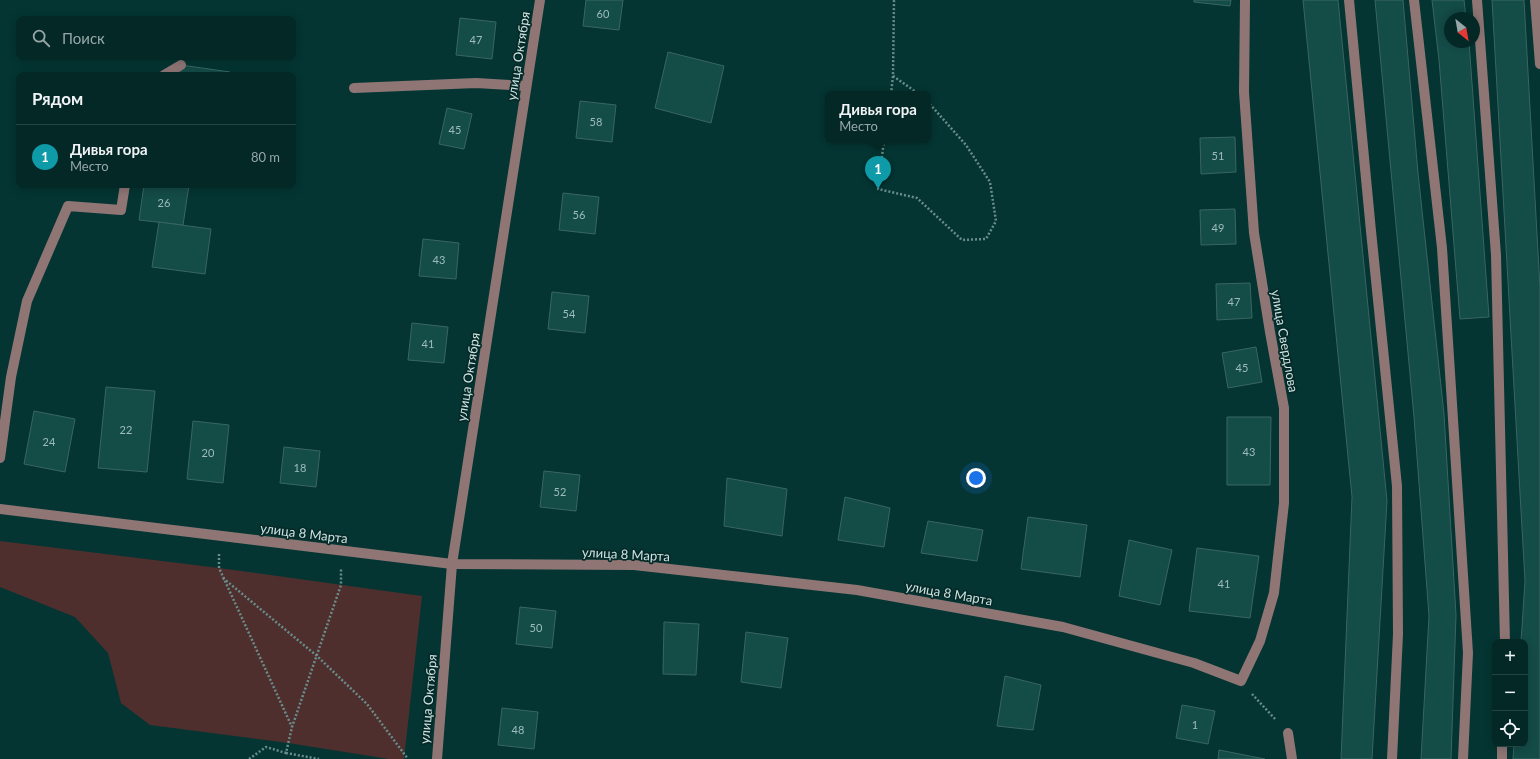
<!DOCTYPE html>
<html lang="ru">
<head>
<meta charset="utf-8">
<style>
  :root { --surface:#032826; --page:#113432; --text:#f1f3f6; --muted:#97a6a7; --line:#244443; --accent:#f59b9a }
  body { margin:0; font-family:Lato,sans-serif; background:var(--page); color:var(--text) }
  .controls { position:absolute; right:12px; bottom:12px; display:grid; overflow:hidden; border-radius:8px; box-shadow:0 2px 10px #0003 }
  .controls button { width:36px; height:36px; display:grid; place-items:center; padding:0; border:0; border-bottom:1px solid var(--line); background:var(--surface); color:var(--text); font:20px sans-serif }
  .compass { position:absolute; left:1444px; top:12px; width:36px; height:36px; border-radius:50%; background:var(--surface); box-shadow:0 2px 10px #0003; rotate:149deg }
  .you { position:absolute; left:976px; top:478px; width:14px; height:14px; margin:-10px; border:3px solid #fff; border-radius:50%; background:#1a73e8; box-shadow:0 0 0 6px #1a73e833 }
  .badge { display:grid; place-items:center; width:26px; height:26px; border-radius:50%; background:var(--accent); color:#fff; font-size:13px; font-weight:700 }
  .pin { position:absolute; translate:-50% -33px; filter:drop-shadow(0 1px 2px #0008) }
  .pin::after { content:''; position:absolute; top:21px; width:14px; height:12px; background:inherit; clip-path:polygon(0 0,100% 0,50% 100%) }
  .popup { position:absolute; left:825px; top:91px; width:106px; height:52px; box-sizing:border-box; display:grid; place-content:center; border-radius:8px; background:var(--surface); filter:drop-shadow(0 1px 3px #0005); font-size:13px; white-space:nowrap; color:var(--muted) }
  .popup b { font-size:15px; color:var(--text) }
  .popup::after { content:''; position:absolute; left:50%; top:100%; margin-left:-8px; border:8px solid transparent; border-top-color:var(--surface) }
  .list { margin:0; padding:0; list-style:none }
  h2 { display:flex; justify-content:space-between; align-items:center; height:52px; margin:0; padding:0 16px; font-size:17px }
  h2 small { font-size:13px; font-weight:400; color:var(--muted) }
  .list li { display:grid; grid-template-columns:26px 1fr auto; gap:12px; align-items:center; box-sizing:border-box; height:64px; padding:0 16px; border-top:1px solid var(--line) }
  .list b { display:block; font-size:15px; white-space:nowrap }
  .list p { margin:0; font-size:13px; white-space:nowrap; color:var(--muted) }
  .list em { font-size:13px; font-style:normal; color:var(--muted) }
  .icon { flex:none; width:22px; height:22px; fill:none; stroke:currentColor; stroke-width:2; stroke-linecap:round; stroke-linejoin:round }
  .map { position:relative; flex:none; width:1540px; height:759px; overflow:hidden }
  .search { position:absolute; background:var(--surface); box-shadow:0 2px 10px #0003; left:16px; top:16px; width:280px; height:44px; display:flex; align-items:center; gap:10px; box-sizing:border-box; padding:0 14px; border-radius:8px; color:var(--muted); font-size:15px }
  .panel { position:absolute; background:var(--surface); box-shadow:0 2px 10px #0003; left:16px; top:72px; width:280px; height:116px; border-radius:8px }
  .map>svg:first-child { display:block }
  .green { fill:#4e2f2e }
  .building { fill:#144c48; stroke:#3a6662 }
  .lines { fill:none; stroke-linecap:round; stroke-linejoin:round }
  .path { stroke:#698d8b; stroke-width:2.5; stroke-dasharray:2 2; stroke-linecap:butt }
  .minor { stroke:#8f7675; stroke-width:10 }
  .labels { text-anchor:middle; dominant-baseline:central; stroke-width:3.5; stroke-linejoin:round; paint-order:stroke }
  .number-label { font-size:11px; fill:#9ebdbb }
  .street-label { font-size:13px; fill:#cce3e1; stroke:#062a28 }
</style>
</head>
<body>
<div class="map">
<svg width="1540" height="759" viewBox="0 0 1540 759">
  <rect width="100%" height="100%" fill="#043532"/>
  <path class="green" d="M 0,541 L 219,568 L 422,596 L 404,759 L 389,759 L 288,743 L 150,725 L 121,703 L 108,653 L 75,617 L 0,587 Z"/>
  <g class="building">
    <path d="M 586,0 L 623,0 L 619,30 L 583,26 Z"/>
    <path d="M 1194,0 L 1231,0 L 1230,6 L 1194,2 Z"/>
    <path d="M 1303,0 L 1338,0 L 1387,501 L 1372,759 L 1341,759 L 1352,497 Z"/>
    <path d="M 1375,0 L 1403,0 L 1418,173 L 1444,414 L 1456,615 L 1451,759 L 1421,759 L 1429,616 L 1414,417 Z"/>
    <path d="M 1432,0 L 1464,0 L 1466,18 L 1450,18 L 1450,42 L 1469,42 L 1489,317 L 1460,319 L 1439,60 Z"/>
    <path d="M 1492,0 L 1524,0 L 1540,288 L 1540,759 L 1513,759 L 1514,744 L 1525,744 L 1525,642 L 1521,642 L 1525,581 Z"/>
    <path d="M 460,18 L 496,22 L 492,59 L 456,55 Z"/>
    <path d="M 668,52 L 724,66 L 711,123 L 655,108 Z"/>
    <path d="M 181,65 L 230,72 L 229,75 L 180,75 Z"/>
    <path d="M 580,101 L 616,105 L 612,142 L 576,138 Z"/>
    <path d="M 447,108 L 472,114 L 464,149 L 439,144 Z"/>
    <path d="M 1235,137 L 1236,172 L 1201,174 L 1200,138 Z"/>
    <path d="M 144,185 L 189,185 L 183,225 L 139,220 Z"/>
    <path d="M 563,193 L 599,197 L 595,234 L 559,230 Z"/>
    <path d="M 1235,209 L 1236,244 L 1201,245 L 1200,210 Z"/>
    <path d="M 159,222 L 211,229 L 205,274 L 152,267 Z"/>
    <path d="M 423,239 L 459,243 L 456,279 L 419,276 Z"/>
    <path d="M 1250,283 L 1252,318 L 1217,320 L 1216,284 Z"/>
    <path d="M 552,292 L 589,296 L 585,333 L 548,329 Z"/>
    <path d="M 412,323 L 448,327 L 444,363 L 408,360 Z"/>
    <path d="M 1256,347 L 1262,382 L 1228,388 L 1222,353 Z"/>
    <path d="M 106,387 L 155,391 L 147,472 L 98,468 Z"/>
    <path d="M 34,411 L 75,419 L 65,472 L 24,464 Z"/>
    <path d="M 1227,417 L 1271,417 L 1270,485 L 1227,485 Z"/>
    <path d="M 193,421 L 229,425 L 223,483 L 187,479 Z"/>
    <path d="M 284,447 L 320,451 L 316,487 L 280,483 Z"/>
    <path d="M 544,471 L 580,475 L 576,511 L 540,507 Z"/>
    <path d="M 727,478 L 787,489 L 782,536 L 724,526 Z"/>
    <path d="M 845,497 L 890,508 L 884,547 L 838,540 Z"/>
    <path d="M 1028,517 L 1087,525 L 1080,577 L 1021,569 Z"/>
    <path d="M 928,521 L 983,530 L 977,561 L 921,553 Z"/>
    <path d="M 1129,540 L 1172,550 L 1160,605 L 1119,596 Z"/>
    <path d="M 1197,548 L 1259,556 L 1250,618 L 1189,611 Z"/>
    <path d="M 520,607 L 556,611 L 552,648 L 516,644 Z"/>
    <path d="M 664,622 L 699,624 L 696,675 L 663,674 Z"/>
    <path d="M 746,632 L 788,638 L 781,688 L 741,682 Z"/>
    <path d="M 1005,676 L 1041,685 L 1033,730 L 997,726 Z"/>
    <path d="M 1182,705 L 1215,711 L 1208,744 L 1176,738 Z"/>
    <path d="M 502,708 L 538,712 L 534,749 L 498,745 Z"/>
    <path d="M 1219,750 L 1265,759 L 1218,759 Z"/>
  </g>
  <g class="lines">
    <g class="path">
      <path d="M 893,76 L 919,94"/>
      <path d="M 891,94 L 893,76 L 894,0"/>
      <path d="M 884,140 L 878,189 L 917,198 L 962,240 L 986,239 L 996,221 L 990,182 L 966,145 L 928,102"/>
      <path d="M 219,554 L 219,568 L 292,727"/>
      <path d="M 223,578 L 317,656 L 367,704 L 408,759"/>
      <path d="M 1252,694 L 1276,720"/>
      <path d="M 286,753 L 319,759"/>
      <path d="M 249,759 L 266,747 L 286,753 L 292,727 L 341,585 L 341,569"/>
    </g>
    <g class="minor">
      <path d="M 1349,0 L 1371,231 L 1397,486 L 1398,634 L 1392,759"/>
      <path d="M 1414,0 L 1442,248 L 1468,653 L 1463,759"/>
      <path d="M 1477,0 L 1496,255 L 1505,642"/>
      <path d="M 1535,0 L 1540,64"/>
      <path d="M 164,75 L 181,65"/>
      <path d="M 354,88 L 476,83 L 526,86"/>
      <path d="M 0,458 L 11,377 L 27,301 L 68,206 L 121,210 L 125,185"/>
      <path d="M 0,509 L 452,564 L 634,565 L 857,590 L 1063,627 L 1194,663 L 1241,681 L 1260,641 L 1274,593 L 1284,503 L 1284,408 L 1270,332 L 1254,233 L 1244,92 L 1245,0"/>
      <path d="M 1288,733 L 1292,759"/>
      <path d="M 437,759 L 452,564 L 540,0"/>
      <path d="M 1502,759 L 1502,744"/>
    </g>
  </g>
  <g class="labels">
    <g class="number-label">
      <text x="603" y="13">60</text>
      <text x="476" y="39">47</text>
      <text x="596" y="121">58</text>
      <text x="455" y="129">45</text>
      <text x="1218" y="155">51</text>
      <text x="164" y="202">26</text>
      <text x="579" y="214">56</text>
      <text x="1218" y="227">49</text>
      <text x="439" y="259">43</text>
      <text x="1234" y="301">47</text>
      <text x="569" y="313">54</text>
      <text x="428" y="343">41</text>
      <text x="1242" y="367">45</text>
      <text x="126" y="429">22</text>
      <text x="49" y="441">24</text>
      <text x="1249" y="451">43</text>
      <text x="208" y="452">20</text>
      <text x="300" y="467">18</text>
      <text x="560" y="491">52</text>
      <text x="1224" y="583">41</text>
      <text x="536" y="627">50</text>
      <text x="1195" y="724">1</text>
      <text x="518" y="729">48</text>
    </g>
    <g class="street-label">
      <text transform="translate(518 56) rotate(-81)">улица Октября</text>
      <text transform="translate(1285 341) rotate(80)">улица Свердлова</text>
      <text transform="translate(468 377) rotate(-81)">улица Октября</text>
      <text transform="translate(304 533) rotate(7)">улица 8 Марта</text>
      <text transform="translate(626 554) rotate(3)">улица 8 Марта</text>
      <text transform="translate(949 593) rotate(10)">улица 8 Марта</text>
      <text transform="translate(428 699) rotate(-85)">улица Октября</text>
    </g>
  </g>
</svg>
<div class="controls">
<button>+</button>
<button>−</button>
<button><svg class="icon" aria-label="locate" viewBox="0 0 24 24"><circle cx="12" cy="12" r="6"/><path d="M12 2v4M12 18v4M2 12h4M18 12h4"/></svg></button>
</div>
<svg class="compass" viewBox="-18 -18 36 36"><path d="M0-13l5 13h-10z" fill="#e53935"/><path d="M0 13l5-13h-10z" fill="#97a6a7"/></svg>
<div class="you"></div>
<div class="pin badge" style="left:878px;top:189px;background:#0f9aa8">1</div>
<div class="popup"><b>Дивья гора</b>Место</div>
<div class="search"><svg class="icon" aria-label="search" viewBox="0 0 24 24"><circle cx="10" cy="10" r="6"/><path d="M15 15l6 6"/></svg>Поиск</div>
<section class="panel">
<h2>Рядом<small></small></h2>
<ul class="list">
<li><span class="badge" style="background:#0f9aa8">1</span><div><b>Дивья гора</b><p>Место</p></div><em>80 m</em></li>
</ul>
</section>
</div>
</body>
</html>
